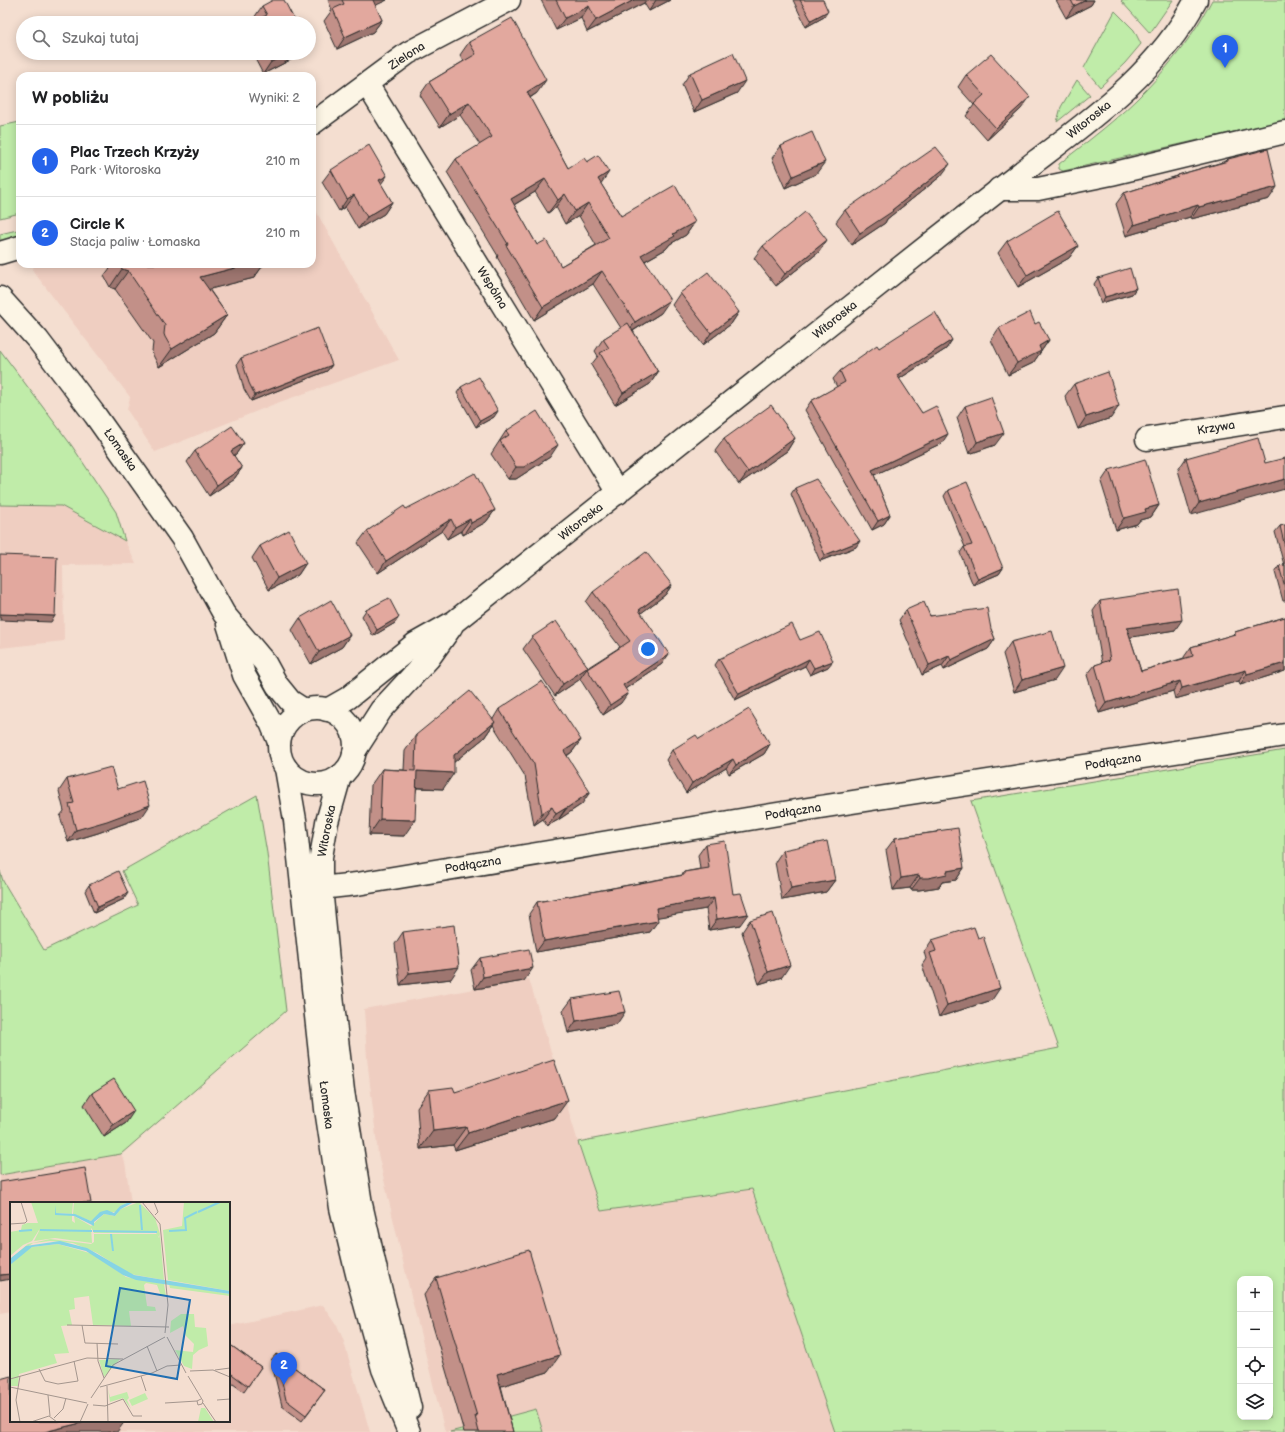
<!DOCTYPE html>
<html lang="pl">
<head>
<meta charset="utf-8">
<style>
  :root { --surface:#fff; --page:#f2f2f2; --text:#202124; --muted:#757577; --line:#e0e0e0; --accent:#2563eb }
  body { margin:0; font-family:"Balsamiq Sans",sans-serif; background:var(--page); color:var(--text) }
  .controls { position:absolute; right:12px; bottom:12px; display:grid; overflow:hidden; border-radius:8px; box-shadow:0 2px 10px #0003 }
  .controls button { width:36px; height:36px; display:grid; place-items:center; padding:0; border:0; border-bottom:1px solid var(--line); background:var(--surface); color:var(--text); font:20px sans-serif }
  .you { position:absolute; left:648px; top:649px; width:14px; height:14px; margin:-10px; border:3px solid #fff; border-radius:50%; background:#1a73e8; box-shadow:0 0 0 6px #1a73e833 }
  .badge { display:grid; place-items:center; width:26px; height:26px; border-radius:50%; background:var(--accent); color:#fff; font-size:13px; font-weight:700 }
  .pin { position:absolute; translate:-50% -33px; filter:drop-shadow(0 1px 2px #0008) }
  .pin::after { content:''; position:absolute; top:21px; width:14px; height:12px; background:inherit; clip-path:polygon(0 0,100% 0,50% 100%) }
  .list { margin:0; padding:0; list-style:none }
  h2 { display:flex; justify-content:space-between; align-items:center; height:52px; margin:0; padding:0 16px; font-size:17px }
  h2 small { font-size:13px; font-weight:400; color:var(--muted) }
  .list li { display:grid; grid-template-columns:26px 1fr auto; gap:12px; align-items:center; box-sizing:border-box; height:72px; padding:0 16px; border-top:1px solid var(--line) }
  .list b { display:block; font-size:15px; white-space:nowrap }
  .list p { margin:0; font-size:13px; white-space:nowrap; color:var(--muted) }
  .list em { font-size:13px; font-style:normal; color:var(--muted) }
  .icon { flex:none; width:22px; height:22px; fill:none; stroke:currentColor; stroke-width:2; stroke-linecap:round; stroke-linejoin:round }
  .map { position:relative; flex:none; width:1285px; height:1432px; overflow:hidden }
  .search { position:absolute; background:var(--surface); box-shadow:0 2px 10px #0003; left:16px; top:16px; width:300px; height:44px; display:flex; align-items:center; gap:10px; box-sizing:border-box; padding:0 14px; border-radius:22px; color:var(--muted); font-size:15px }
  .panel { position:absolute; background:var(--surface); box-shadow:0 2px 10px #0003; left:16px; top:72px; width:300px; height:196px; border-radius:12px }
  .map>svg:first-child { display:block }
  .built { fill:#efcec1 }
  .green { fill:#c0eca9; stroke:#768c6a; fill-rule:evenodd }
  .lines { fill:none; stroke-linecap:round; stroke-linejoin:round }
  .street-casing { stroke:#2b2b2b; stroke-width:25 }
  .secondary-casing { stroke:#2b2b2b; stroke-width:25 }
  .street { stroke:#fcf5e5; stroke-width:22 }
  .secondary { stroke:#fcf5e5; stroke-width:22 }
  .wall { fill:#c29088; stroke:#2b2b2b; fill-rule:evenodd }
  .shaded-wall { fill:#9e766f; stroke:#2b2b2b }
  .building { fill:#e2a89e; stroke:#2b2b2b; fill-rule:evenodd }
  .labels { text-anchor:middle; dominant-baseline:central; stroke-width:3; stroke-linejoin:round; paint-order:stroke }
  .street-label { font-size:12px; fill:#2b2b2b; stroke:#fcf5e5 }
  .inset-river { fill:none; stroke:#86d4e4; stroke-width:2 }
  .inset-road { fill:none; stroke:#a4968e; stroke-width:1 }
  .view { fill:#1f6fb2; fill-opacity:0.15; stroke:#1f6fb2; stroke-width:2 }
  .inset-edge { fill:none; stroke:#2b2b2b; stroke-width:2 }
</style>
</head>
<body>
<div class="map">
<svg width="1285" height="1432" viewBox="0 0 1285 1432">
  <rect width="100%" height="100%" fill="#f4ded0"/>
  <filter id="ink" filterUnits="userSpaceOnUse"><feTurbulence type="fractalNoise" baseFrequency=".025" numOctaves="2"/><feDisplacementMap in="SourceGraphic" scale="8" xChannelSelector="R" yChannelSelector="G"/><feConvolveMatrix kernelMatrix="1 2 1 2 8 2 1 2 1" color-interpolation-filters="sRGB"/></filter>
  <g filter="url(#ink)">
    <g class="built">
      <path d="M 312,204 L 399,360 L 277,403 L 155,452 L 127,410 L 130,397 L 33,271 L 34,264 L 312,264 Z"/>
      <path d="M 0,505 L 61,506 L 125,541 L 136,564 L 63,565 L 64,641 L 0,648 Z"/>
      <path d="M 529,979 L 578,1142 L 601,1211 L 752,1189 L 835,1432 L 543,1432 L 536,1409 L 450,1432 L 445,1432 L 412,1300 L 378,1154 L 367,1058 L 364,1009 Z"/>
      <path d="M 121,1154 L 125,1162 L 131,1203 L 11,1203 L 11,1312 L 0,1314 L 0,1175 Z"/>
      <path d="M 323,1305 L 337,1325 L 343,1339 L 370,1432 L 0,1432 L 0,1379 L 11,1421 L 229,1421 L 229,1326 Z"/>
    </g>
    <g class="green">
      <path d="M 1122,0 L 1173,0 L 1150,33 L 1121,1 Z"/>
      <path d="M 1212,0 L 1285,0 L 1285,122 L 1264,125 L 1063,171 L 1059,169 L 1059,164 C 1088,141 1119,118 1145,91 C 1171,64 1195,33 1212,0 Z"/>
      <path d="M 1115,11 L 1134,30 L 1141,44 L 1125,63 L 1100,87 L 1084,68 Z"/>
      <path d="M 1077,80 L 1090,95 L 1057,122 L 1061,107 Z"/>
      <path d="M 20,122 L 20,213 L 0,218 L 0,126 Z"/>
      <path d="M 17,230 L 20,234 L 20,237 L 0,242 L 0,234 Z"/>
      <path d="M 0,350 L 72,446 L 116,512 L 125,541 L 61,506 L 0,505 Z"/>
      <path d="M 1285,750 L 1285,1432 L 835,1432 L 752,1189 L 601,1211 L 578,1142 L 1059,1048 L 971,801 ZM 1240,1279 L 1270,1279 L 1270,1417 L 1240,1417 Z"/>
      <path d="M 257,795 L 267,853 L 286,1011 L 121,1154 L 0,1175 L 0,871 L 3,881 L 44,950 L 138,905 L 122,871 Z"/>
      <path d="M 536,1409 L 543,1432 L 450,1432 Z"/>
    </g>
    <g class="lines">
      <defs>
        <g id="street">
          <path d="M 367,84 L 618,493"/>
          <path d="M 312,124 L 408,53 L 509,0"/>
          <path d="M 999,189 L 1038,189 L 1111,174 L 1285,132"/>
          <path d="M 0,253 L 20,247"/>
          <path d="M 1147,439 L 1285,417"/>
          <path d="M 302,890 L 357,884 L 820,807 L 1285,735"/>
        </g>
        <g id="secondary">
          <path d="M 0,298 L 38,340 L 95,415 L 182,538 L 224,614 L 265,663 L 277,685 L 290,701 L 304,710"/>
          <path d="M 228,624 L 244,675 L 271,723 L 279,742"/>
          <circle cx="317" cy="746" r="38"/>
          <path d="M 327,710 L 348,698 L 415,644 L 454,622 C 616,494 778,365 940,236 C 972,211 1004,186 1036,161 C 1097,115 1159,70 1196,0"/>
          <path d="M 354,752 L 381,710 L 429,658 L 451,627"/>
          <path d="M 286,768 L 295,820 L 326,1109 L 341,1208 L 358,1278 L 383,1369 L 409,1432"/>
          <path d="M 340,776 L 327,822 L 321,857 L 321,887 L 328,961 L 343,1091 L 361,1204 L 377,1275 L 410,1408"/>
        </g>
      </defs>
      <use href="#street" class="street-casing"/>
      <use href="#secondary" class="secondary-casing"/>
      <use href="#street" class="street"/>
      <use href="#secondary" class="secondary"/>
    </g>
    <g class="wall">
      <path d="M 328,0 L 387,0 L 375,5 L 382,20 L 373,32 L 337,49 L 324,21 L 332,10 Z"/>
      <path d="M 541,0 L 670,0 L 649,11 L 644,3 L 587,32 L 581,18 L 556,30 Z"/>
      <path d="M 793,0 L 823,0 L 824,17 L 806,27 Z"/>
      <path d="M 1056,0 L 1094,0 L 1091,5 L 1066,18 Z"/>
      <path d="M 262,6 L 296,23 L 255,21 L 254,18 Z"/>
      <path d="M 469,42 L 537,93 L 530,98 L 568,168 L 601,184 L 621,216 L 695,222 L 686,235 L 670,244 L 666,249 L 645,261 L 661,313 L 633,331 L 658,372 L 650,384 L 615,405 L 591,365 L 598,356 L 595,351 L 603,339 L 621,328 L 593,284 L 534,320 L 497,257 L 498,256 L 447,172 L 456,159 L 480,145 L 460,115 L 440,127 L 420,95 L 429,82 L 464,61 L 460,55 ZM 535,192 L 548,213 L 556,207 L 565,224 L 579,216 L 596,245 L 561,266 L 537,245 L 514,205 Z"/>
      <path d="M 252,53 L 300,53 L 298,56 L 263,74 Z"/>
      <path d="M 690,73 L 737,93 L 694,112 L 682,85 Z"/>
      <path d="M 966,75 L 1021,109 L 987,140 L 966,116 L 974,105 L 958,87 Z"/>
      <path d="M 781,146 L 816,174 L 785,188 L 772,158 Z"/>
      <path d="M 1228,159 L 1269,199 L 1191,219 L 1190,217 L 1126,236 L 1116,204 L 1124,193 L 1177,176 L 1178,175 L 1226,161 Z"/>
      <path d="M 331,170 L 381,184 L 392,202 L 384,214 L 358,229 L 345,207 L 339,211 L 322,182 Z"/>
      <path d="M 941,176 L 887,219 L 885,223 L 852,245 L 836,222 L 845,210 Z"/>
      <path d="M 1007,241 L 1078,246 L 1069,258 L 1018,287 L 998,253 Z"/>
      <path d="M 763,246 L 819,252 L 776,286 L 754,258 Z"/>
      <path d="M 113,264 L 264,264 L 254,278 L 209,289 L 227,315 L 214,333 L 159,367 L 153,355 L 152,351 L 153,343 L 115,289 L 110,287 L 104,276 Z"/>
      <path d="M 1098,278 L 1136,288 L 1132,294 L 1101,303 L 1094,284 Z"/>
      <path d="M 680,293 L 739,312 L 731,324 L 703,345 L 672,305 Z"/>
      <path d="M 1035,324 L 1049,340 L 1033,363 L 1008,375 L 991,340 L 999,328 Z"/>
      <path d="M 952,340 L 946,349 L 899,379 L 942,443 L 874,475 L 890,515 L 884,524 L 872,530 L 805,410 L 811,401 L 837,387 L 833,379 L 840,371 L 879,348 Z"/>
      <path d="M 241,358 L 332,365 L 327,371 L 251,401 L 244,389 L 237,364 Z"/>
      <path d="M 1074,384 L 1111,418 L 1078,429 L 1065,396 Z"/>
      <path d="M 461,387 L 494,417 L 476,427 L 457,393 Z"/>
      <path d="M 965,406 L 995,445 L 969,454 L 957,418 Z"/>
      <path d="M 506,431 L 550,457 L 516,479 L 508,479 L 491,454 Z"/>
      <path d="M 795,438 L 787,451 L 739,484 L 715,451 L 724,439 Z"/>
      <path d="M 244,443 L 236,454 L 234,456 L 242,468 L 234,479 L 209,496 L 187,462 L 195,451 Z"/>
      <path d="M 1186,458 L 1265,463 L 1191,515 L 1178,470 Z"/>
      <path d="M 1109,470 L 1159,505 L 1151,517 L 1140,520 L 1137,524 L 1116,530 L 1101,482 Z"/>
      <path d="M 795,488 L 856,547 L 820,561 L 791,494 Z"/>
      <path d="M 948,490 L 1003,568 L 999,574 L 973,585 L 960,553 L 964,547 L 965,547 L 944,496 Z"/>
      <path d="M 406,509 L 495,510 L 486,522 L 463,535 L 461,531 L 447,539 L 442,531 L 378,573 L 358,543 L 367,531 Z"/>
      <path d="M 1285,525 L 1285,601 L 1283,601 L 1275,572 L 1279,566 L 1284,565 L 1275,532 L 1280,526 Z"/>
      <path d="M 260,546 L 306,563 L 298,575 L 269,590 L 252,558 Z"/>
      <path d="M 672,585 L 665,595 L 641,613 L 662,664 L 625,689 L 621,703 L 603,715 L 580,679 L 555,696 L 523,649 L 532,637 L 587,668 L 620,647 L 586,602 L 593,592 Z"/>
      <path d="M 1100,601 L 1175,630 L 1130,637 L 1141,671 L 1184,658 L 1184,657 L 1191,647 L 1232,635 L 1235,632 L 1285,617 L 1285,671 L 1240,685 L 1239,681 L 1175,699 L 1173,691 L 1099,713 L 1087,675 L 1095,665 L 1102,663 L 1093,611 Z"/>
      <path d="M 366,610 L 395,623 L 373,636 L 362,616 Z"/>
      <path d="M 906,610 L 991,629 L 995,639 L 988,649 L 944,670 L 942,666 L 922,675 L 899,620 Z"/>
      <path d="M 300,618 L 350,635 L 342,647 L 311,664 L 292,630 Z"/>
      <path d="M 800,640 L 828,667 L 810,675 L 805,666 L 735,700 L 715,665 L 719,659 Z"/>
      <path d="M 1011,642 L 1055,680 L 1014,692 L 1003,654 Z"/>
      <path d="M 499,709 L 581,740 L 572,752 L 567,756 L 582,804 L 558,820 L 547,826 L 543,819 L 534,825 L 525,776 L 493,725 L 484,738 L 454,762 L 443,789 L 417,788 L 404,836 L 369,835 L 371,785 L 382,769 L 404,770 L 405,751 L 416,735 L 493,719 Z"/>
      <path d="M 699,739 L 770,744 L 764,754 L 729,774 L 726,768 L 686,793 L 666,760 L 672,750 Z"/>
      <path d="M 67,779 L 118,789 L 142,817 L 98,833 L 68,842 L 60,816 L 64,811 L 59,791 Z"/>
      <path d="M 937,831 L 964,868 L 956,880 L 942,882 L 939,887 L 919,890 L 911,890 L 910,888 L 893,890 L 886,850 L 895,838 L 936,832 Z"/>
      <path d="M 706,844 L 733,894 L 740,925 L 709,930 L 706,909 L 657,917 L 650,932 L 536,952 L 529,914 L 537,902 L 682,875 L 684,872 L 700,869 L 698,855 Z"/>
      <path d="M 783,850 L 835,880 L 826,892 L 782,900 L 775,862 Z"/>
      <path d="M 89,885 L 124,899 L 94,913 L 85,891 Z"/>
      <path d="M 750,920 L 782,977 L 759,984 L 742,932 Z"/>
      <path d="M 403,932 L 451,979 L 400,985 L 395,944 Z"/>
      <path d="M 932,940 L 992,1000 L 939,1017 L 922,965 L 926,959 L 924,952 Z"/>
      <path d="M 480,958 L 524,981 L 475,989 L 471,970 Z"/>
      <path d="M 572,999 L 617,1024 L 568,1033 L 563,1011 Z"/>
      <path d="M 429,1090 L 455,1092 L 555,1118 L 455,1150 L 453,1145 L 420,1149 L 417,1107 Z"/>
      <path d="M 92,1093 L 126,1123 L 104,1137 L 84,1105 Z"/>
      <path d="M 436,1278 L 548,1372 L 501,1386 L 513,1432 L 464,1432 L 424,1295 Z"/>
      <path d="M 229,1344 L 261,1367 L 244,1392 L 229,1381 Z"/>
      <path d="M 276,1354 L 325,1390 L 302,1421 L 282,1406 L 271,1360 Z"/>
    </g>
    <g class="shaded-wall">
      <path d="M 371,0 L 387,0 L 364,11 Z"/>
      <path d="M 634,0 L 646,0 L 644,3 L 587,32 L 596,20 Z"/>
      <path d="M 656,0 L 670,0 L 649,11 Z"/>
      <path d="M 1086,0 L 1094,0 L 1091,5 L 1066,18 L 1074,6 Z"/>
      <path d="M 589,6 L 581,18 L 556,30 L 565,18 Z"/>
      <path d="M 828,11 L 824,17 L 806,27 L 811,20 Z"/>
      <path d="M 382,20 L 373,32 L 337,49 L 345,37 Z"/>
      <path d="M 289,53 L 300,53 L 298,56 L 263,74 L 271,62 Z"/>
      <path d="M 546,80 L 537,93 L 518,105 L 527,92 Z"/>
      <path d="M 745,81 L 737,93 L 694,112 L 702,100 Z"/>
      <path d="M 1030,97 L 1021,109 L 987,140 L 996,128 Z"/>
      <path d="M 469,102 L 460,115 L 440,127 L 449,114 Z"/>
      <path d="M 825,162 L 816,174 L 785,188 L 793,176 Z"/>
      <path d="M 950,164 L 941,176 L 887,219 L 885,223 L 852,245 L 860,233 L 892,210 Z"/>
      <path d="M 609,172 L 600,185 L 598,179 Z"/>
      <path d="M 387,176 L 378,188 L 379,180 Z"/>
      <path d="M 545,179 L 535,192 L 502,212 L 511,199 Z"/>
      <path d="M 1277,187 L 1269,199 L 1191,219 L 1199,207 Z"/>
      <path d="M 565,194 L 556,207 L 548,213 L 558,200 Z"/>
      <path d="M 354,195 L 345,207 L 339,211 L 347,199 Z"/>
      <path d="M 392,202 L 384,214 L 358,229 L 367,217 Z"/>
      <path d="M 588,203 L 579,216 L 565,224 L 575,211 Z"/>
      <path d="M 1198,205 L 1190,217 L 1126,236 L 1134,225 Z"/>
      <path d="M 695,222 L 686,235 L 670,244 L 666,249 L 632,268 L 641,255 L 673,234 Z"/>
      <path d="M 827,240 L 819,252 L 776,286 L 785,274 Z"/>
      <path d="M 1078,246 L 1069,258 L 1018,287 L 1027,275 Z"/>
      <path d="M 250,264 L 264,264 L 254,278 L 187,295 L 200,277 Z"/>
      <path d="M 122,269 L 128,271 L 115,289 L 110,287 Z"/>
      <path d="M 602,271 L 593,284 L 534,320 L 543,307 Z"/>
      <path d="M 1136,288 L 1132,294 L 1101,303 L 1105,297 Z"/>
      <path d="M 670,300 L 661,313 L 626,335 L 635,322 Z"/>
      <path d="M 739,312 L 731,324 L 703,345 L 711,333 Z"/>
      <path d="M 227,315 L 214,333 L 159,367 L 172,349 Z"/>
      <path d="M 952,340 L 946,349 L 891,384 L 897,375 Z"/>
      <path d="M 1049,340 L 1033,363 L 1008,375 L 1017,363 L 1039,346 Z"/>
      <path d="M 332,365 L 327,371 L 251,401 L 255,395 Z"/>
      <path d="M 658,372 L 650,384 L 615,405 L 623,393 Z"/>
      <path d="M 1119,406 L 1111,418 L 1078,429 L 1086,417 Z"/>
      <path d="M 498,411 L 494,417 L 476,427 L 480,421 Z"/>
      <path d="M 1004,433 L 995,445 L 969,454 L 977,442 Z"/>
      <path d="M 948,434 L 942,443 L 866,479 L 872,470 Z"/>
      <path d="M 795,438 L 787,451 L 739,484 L 748,472 Z"/>
      <path d="M 244,443 L 236,454 L 223,462 L 231,451 Z"/>
      <path d="M 558,445 L 550,457 L 516,479 L 508,479 L 516,467 Z"/>
      <path d="M 242,468 L 234,479 L 209,496 L 217,485 Z"/>
      <path d="M 1285,479 L 1285,489 L 1191,515 L 1199,503 Z"/>
      <path d="M 1159,505 L 1151,517 L 1140,520 L 1137,524 L 1116,530 L 1124,518 L 1145,509 Z"/>
      <path d="M 495,510 L 486,522 L 463,535 L 471,523 Z"/>
      <path d="M 890,515 L 884,524 L 872,530 L 878,521 Z"/>
      <path d="M 451,519 L 442,531 L 378,573 L 386,561 Z"/>
      <path d="M 470,519 L 461,531 L 447,539 L 455,527 Z"/>
      <path d="M 860,541 L 856,547 L 820,561 L 825,555 Z"/>
      <path d="M 306,563 L 298,575 L 269,590 L 277,578 Z"/>
      <path d="M 1003,568 L 999,574 L 973,585 L 978,579 Z"/>
      <path d="M 672,585 L 665,595 L 632,620 L 639,610 Z"/>
      <path d="M 0,614 L 55,616 L 51,622 L 0,620 Z"/>
      <path d="M 399,617 L 395,623 L 373,636 L 377,630 Z"/>
      <path d="M 1182,620 L 1175,630 L 1120,639 L 1127,628 Z"/>
      <path d="M 350,635 L 342,647 L 311,664 L 319,652 Z"/>
      <path d="M 995,639 L 988,649 L 944,670 L 951,660 Z"/>
      <path d="M 669,654 L 662,664 L 616,695 L 623,685 Z"/>
      <path d="M 949,656 L 942,666 L 922,675 L 929,665 Z"/>
      <path d="M 809,659 L 805,666 L 735,700 L 739,694 Z"/>
      <path d="M 833,661 L 828,667 L 810,675 L 814,668 Z"/>
      <path d="M 1285,663 L 1285,671 L 1240,685 L 1247,674 Z"/>
      <path d="M 588,667 L 579,680 L 555,696 L 563,684 Z"/>
      <path d="M 1063,668 L 1055,680 L 1014,692 L 1022,680 Z"/>
      <path d="M 1246,670 L 1239,681 L 1175,699 L 1182,688 Z"/>
      <path d="M 1180,681 L 1173,691 L 1099,713 L 1106,703 Z"/>
      <path d="M 628,693 L 621,703 L 603,715 L 610,705 Z"/>
      <path d="M 495,722 L 484,738 L 443,771 L 454,755 Z"/>
      <path d="M 581,740 L 572,752 L 555,763 L 564,751 Z"/>
      <path d="M 770,744 L 764,754 L 729,774 L 736,765 Z"/>
      <path d="M 733,759 L 726,768 L 686,793 L 692,783 Z"/>
      <path d="M 417,771 L 454,773 L 443,789 L 406,787 Z"/>
      <path d="M 590,792 L 582,804 L 558,820 L 567,808 Z"/>
      <path d="M 150,805 L 142,817 L 98,833 L 68,842 L 76,830 Z"/>
      <path d="M 552,807 L 543,819 L 534,825 L 542,813 Z"/>
      <path d="M 566,808 L 558,820 L 547,826 L 556,814 Z"/>
      <path d="M 380,819 L 415,820 L 404,836 L 369,835 Z"/>
      <path d="M 964,868 L 956,880 L 942,882 L 939,887 L 919,890 L 911,890 L 920,878 L 947,871 Z"/>
      <path d="M 919,875 L 910,888 L 893,890 L 901,878 Z"/>
      <path d="M 835,880 L 826,892 L 782,900 L 791,888 Z"/>
      <path d="M 128,893 L 124,899 L 94,913 L 98,907 Z"/>
      <path d="M 714,898 L 706,909 L 648,919 L 656,908 Z"/>
      <path d="M 748,914 L 740,925 L 709,930 L 717,919 Z"/>
      <path d="M 658,921 L 650,932 L 536,952 L 544,941 Z"/>
      <path d="M 790,965 L 782,977 L 759,984 L 768,972 Z"/>
      <path d="M 459,967 L 451,979 L 400,985 L 409,973 Z"/>
      <path d="M 533,968 L 524,981 L 475,989 L 483,977 Z"/>
      <path d="M 1000,988 L 992,1000 L 939,1017 L 947,1005 Z"/>
      <path d="M 625,1012 L 617,1024 L 568,1033 L 576,1021 Z"/>
      <path d="M 568,1100 L 555,1118 L 455,1150 L 468,1133 Z"/>
      <path d="M 134,1111 L 126,1123 L 104,1137 L 113,1125 Z"/>
      <path d="M 466,1127 L 453,1145 L 420,1149 L 433,1131 Z"/>
      <path d="M 11,1274 L 11,1279 L 0,1281 L 0,1275 Z"/>
      <path d="M 560,1355 L 548,1372 L 485,1391 L 497,1374 Z"/>
      <path d="M 89,1421 L 125,1421 L 117,1432 L 44,1432 Z"/>
    </g>
    <g class="building">
      <path d="M 273,0 L 284,0 L 296,23 L 251,23 L 267,15 L 262,6 Z"/>
      <path d="M 342,0 L 373,0 L 382,20 L 345,37 L 333,9 L 344,4 Z"/>
      <path d="M 556,0 L 634,0 L 596,20 L 589,6 L 565,18 Z"/>
      <path d="M 800,0 L 823,0 L 828,11 L 811,20 Z"/>
      <path d="M 1071,0 L 1086,0 L 1074,6 Z"/>
      <path d="M 512,18 L 546,80 L 527,92 L 568,168 L 584,158 L 587,162 L 598,155 L 609,172 L 598,179 L 621,216 L 675,185 L 695,222 L 673,234 L 675,236 L 641,255 L 670,300 L 635,322 L 602,271 L 543,307 L 506,245 L 508,244 L 456,159 L 492,137 L 469,102 L 449,114 L 429,82 L 476,54 L 469,42 ZM 545,179 L 558,200 L 565,194 L 575,211 L 588,203 L 609,238 L 561,266 L 546,240 L 537,245 L 511,199 Z"/>
      <path d="M 267,53 L 289,53 L 271,62 Z"/>
      <path d="M 733,53 L 745,81 L 702,100 L 690,73 Z"/>
      <path d="M 991,54 L 1030,97 L 996,128 L 974,104 L 984,95 L 966,75 Z"/>
      <path d="M 812,132 L 825,162 L 793,176 L 781,146 Z"/>
      <path d="M 369,145 L 387,176 L 379,180 L 392,202 L 367,217 L 354,195 L 347,199 L 331,170 Z"/>
      <path d="M 936,147 L 950,164 L 892,210 L 893,211 L 860,233 L 845,210 Z"/>
      <path d="M 1268,149 L 1277,187 L 1199,207 L 1198,205 L 1134,225 L 1124,193 L 1178,176 L 1178,175 L 1228,161 L 1228,159 Z"/>
      <path d="M 1058,211 L 1078,246 L 1027,275 L 1007,241 Z"/>
      <path d="M 805,212 L 827,240 L 785,274 L 763,246 Z"/>
      <path d="M 119,264 L 250,264 L 200,277 L 227,315 L 172,349 L 165,337 L 164,334 L 165,325 L 128,271 L 122,269 Z"/>
      <path d="M 1130,268 L 1136,288 L 1105,297 L 1098,278 Z"/>
      <path d="M 708,272 L 739,312 L 711,333 L 680,293 Z"/>
      <path d="M 935,312 L 952,340 L 897,375 L 922,413 L 936,406 L 948,434 L 872,470 L 890,515 L 878,521 L 811,401 L 845,382 L 840,371 L 877,345 L 879,348 Z"/>
      <path d="M 1030,312 L 1035,324 L 1039,322 L 1049,340 L 1039,346 L 1041,351 L 1017,363 L 999,328 Z"/>
      <path d="M 628,323 L 658,372 L 623,393 L 600,353 L 609,348 L 603,339 Z"/>
      <path d="M 318,328 L 332,365 L 255,395 L 249,383 L 241,358 Z"/>
      <path d="M 1108,372 L 1119,406 L 1086,417 L 1074,384 Z"/>
      <path d="M 479,377 L 498,411 L 480,421 L 461,387 Z"/>
      <path d="M 991,397 L 1004,433 L 977,442 L 965,406 Z"/>
      <path d="M 771,405 L 795,438 L 748,472 L 724,439 Z"/>
      <path d="M 537,411 L 558,445 L 524,467 L 516,467 L 500,441 L 509,435 L 506,431 Z"/>
      <path d="M 232,426 L 244,443 L 231,451 L 242,468 L 217,485 L 195,451 Z"/>
      <path d="M 1258,438 L 1265,463 L 1285,458 L 1285,479 L 1199,503 L 1186,458 Z"/>
      <path d="M 1145,459 L 1159,505 L 1145,509 L 1146,512 L 1124,518 L 1109,470 Z"/>
      <path d="M 475,473 L 495,510 L 471,523 L 470,519 L 455,527 L 451,519 L 386,561 L 367,531 L 404,506 L 406,509 Z"/>
      <path d="M 816,479 L 860,541 L 825,555 L 795,488 Z"/>
      <path d="M 967,482 L 1003,568 L 978,579 L 964,547 L 972,545 L 948,490 Z"/>
      <path d="M 1285,525 L 1285,547 L 1280,526 Z"/>
      <path d="M 289,530 L 306,563 L 277,578 L 260,546 Z"/>
      <path d="M 646,552 L 672,585 L 639,610 L 669,654 L 623,685 L 628,693 L 610,705 L 587,669 L 630,641 L 593,592 Z"/>
      <path d="M 0,555 L 57,557 L 55,616 L 0,614 Z"/>
      <path d="M 1285,565 L 1285,587 L 1279,566 Z"/>
      <path d="M 1178,589 L 1182,620 L 1127,628 L 1141,671 L 1193,656 L 1191,647 L 1235,634 L 1235,632 L 1285,617 L 1285,663 L 1247,674 L 1246,670 L 1182,688 L 1180,681 L 1106,703 L 1095,665 L 1110,660 L 1100,601 Z"/>
      <path d="M 389,598 L 399,617 L 377,630 L 366,610 Z"/>
      <path d="M 331,600 L 350,635 L 319,652 L 300,618 Z"/>
      <path d="M 924,602 L 930,616 L 987,608 L 991,629 L 995,639 L 951,660 L 949,656 L 929,665 L 906,610 Z"/>
      <path d="M 556,621 L 588,667 L 563,684 L 532,637 Z"/>
      <path d="M 792,624 L 800,640 L 820,632 L 833,661 L 814,668 L 809,659 L 739,694 L 719,659 Z"/>
      <path d="M 1052,631 L 1063,668 L 1022,680 L 1011,642 Z"/>
      <path d="M 542,681 L 581,740 L 564,751 L 590,792 L 567,808 L 566,808 L 556,814 L 552,807 L 542,813 L 534,764 L 499,709 Z"/>
      <path d="M 470,691 L 495,722 L 454,755 L 454,773 L 417,771 L 415,820 L 380,819 L 382,769 L 415,771 L 416,735 Z"/>
      <path d="M 749,709 L 770,744 L 736,765 L 733,759 L 692,783 L 672,750 L 696,735 L 699,739 Z"/>
      <path d="M 111,767 L 118,789 L 143,781 L 150,805 L 107,821 L 76,830 L 69,804 L 74,803 L 67,779 Z"/>
      <path d="M 958,828 L 964,868 L 947,871 L 947,874 L 928,878 L 920,878 L 919,875 L 901,878 L 895,838 L 937,832 L 937,831 Z"/>
      <path d="M 725,841 L 733,894 L 741,893 L 748,914 L 717,919 L 714,898 L 656,908 L 658,921 L 544,941 L 537,902 L 684,875 L 684,872 L 709,868 L 706,844 Z"/>
      <path d="M 827,841 L 835,880 L 791,888 L 783,850 Z"/>
      <path d="M 118,871 L 128,893 L 98,907 L 89,885 Z"/>
      <path d="M 773,913 L 790,965 L 768,972 L 750,920 Z"/>
      <path d="M 454,925 L 459,967 L 409,973 L 403,932 Z"/>
      <path d="M 974,927 L 978,938 L 983,936 L 1000,988 L 947,1005 L 930,953 L 936,951 L 932,940 Z"/>
      <path d="M 529,949 L 533,968 L 483,977 L 480,958 Z"/>
      <path d="M 619,991 L 625,1012 L 576,1021 L 572,999 Z"/>
      <path d="M 554,1060 L 568,1100 L 468,1133 L 466,1127 L 433,1131 L 429,1090 L 453,1087 L 455,1092 Z"/>
      <path d="M 114,1079 L 134,1111 L 113,1125 L 92,1093 Z"/>
      <path d="M 85,1168 L 91,1203 L 11,1203 L 11,1274 L 0,1275 L 0,1182 Z"/>
      <path d="M 529,1250 L 560,1355 L 497,1374 L 513,1432 L 479,1432 L 475,1416 L 477,1416 L 436,1278 Z"/>
      <path d="M 229,1344 L 261,1367 L 248,1386 L 229,1372 Z"/>
      <path d="M 276,1354 L 325,1390 L 306,1415 L 286,1400 Z"/>
      <path d="M 11,1376 L 11,1421 L 89,1421 L 44,1432 L 0,1432 L 0,1379 Z"/>
    </g>
  </g>
  <g class="labels">
    <g class="street-label">
      <text transform="translate(407 56) rotate(-33)">Zielona</text>
      <text transform="translate(1089 120) rotate(-39)">Witoroska</text>
      <text transform="translate(492 288) rotate(58)">Wspólna</text>
      <text transform="translate(835 320) rotate(-39)">Witoroska</text>
      <text transform="translate(1216 428) rotate(-9)">Krzywa</text>
      <text transform="translate(120 450) rotate(55)">Łomaska</text>
      <text transform="translate(581 522) rotate(-38)">Witoroska</text>
      <text transform="translate(1113 762) rotate(-9)">Podłączna</text>
      <text transform="translate(793 812) rotate(-9)">Podłączna</text>
      <text transform="translate(327 831) rotate(-79)">Witoroska</text>
      <text transform="translate(473 865) rotate(-9)">Podłączna</text>
      <text transform="translate(326 1105) rotate(83)">Łomaska</text>
    </g>
  </g>
  <g transform="translate(10 1202)">
    <rect width="220" height="220" fill="#f4ded0"/>
    <path d="M 21,0 L 63,0 L 62,12 L 46,11 L 45,13 L 62,13 L 62,19 L 65,21 L 64,14 L 81,24 L 94,12 L 105,14 L 111,7 L 129,0 L 145,16 L 150,32 L 149,35 L 146,31 L 84,31 L 82,27 L 81,26 L 82,41 L 45,36 L 24,39 L 29,29 L 29,28 L 22,39 L 13,43 L 0,54 L 0,30 L 11,28 L 12,23 L 17,21 L 28,21 ZM 64,0 L 119,0 L 110,4 L 106,10 L 91,11 L 81,19 L 63,12 ZM 174,0 L 220,0 L 220,89 L 158,78 L 153,28 L 172,24 ZM 84,32 L 147,32 L 149,36 L 150,33 L 154,78 L 120,72 L 87,51 L 63,41 L 40,39 L 23,41 L 0,57 L 18,42 L 40,37 L 81,42 L 84,40 ZM 48,42 L 83,52 L 116,75 L 154,82 L 156,94 L 151,94 L 147,83 L 136,81 L 134,83 L 137,104 L 145,105 L 146,109 L 119,109 L 121,124 L 83,123 L 79,94 L 64,96 L 65,107 L 59,108 L 62,123 L 51,124 L 59,151 L 44,152 L 47,161 L 9,172 L 8,184 L 0,184 L 0,63 L 10,53 L 22,45 ZM 159,82 L 220,92 L 220,94 L 160,86 ZM 171,112 L 184,112 L 185,125 L 196,126 L 198,144 L 189,148 L 183,153 L 182,167 L 174,164 L 165,148 L 183,150 L 184,142 L 176,134 L 173,124 L 160,131 L 161,119 ZM 110,157 L 94,175 L 89,158 ZM 98,187 L 100,195 L 117,190 L 119,196 L 117,198 L 121,207 L 113,196 L 100,200 ZM 135,191 L 138,197 L 122,204 L 119,198 ZM 191,206 L 195,206 L 204,220 L 188,220 Z" fill="#c0eca9"/>
    <path d="M 119,0 L 124,0 L 111,7 L 105,14 L 94,12 L 84,20 L 84,24 L 64,14 L 45,13 L 45,3 L 46,11 L 65,12 L 81,19 L 90,10 L 97,8 L 104,11 L 110,4 ZM 50,39 L 77,46 L 124,73 L 220,89 L 220,92 L 126,78 L 113,73 L 76,49 L 48,42 L 22,45 L 0,63 L 1,56 L 16,44 Z" fill="#86d4e4"/>
    <path class="inset-river" d="M 130,3 L 132,28M 188,10 L 210,0M 30,28 L 82,29M 9,29 L 22,28M 83,29 L 147,30M 159,29 L 176,28 L 175,16 L 187,10M 101,32 L 103,49"/>
    <path class="inset-road" d="M 132,0 L 150,22 L 158,103 L 155,131M 144,0 L 148,10 L 145,13M 0,22 L 15,21 L 17,19 L 11,0M 57,123 L 159,125M 72,123 L 75,141 L 108,142M 157,135 L 176,171M 87,141 L 88,159 L 94,176M 137,144 L 147,169M 29,167 L 35,179 L 48,182 L 68,179 L 64,159M 205,168 L 220,166M 180,169 L 203,168 L 220,175M 131,174 L 136,189M 178,174 L 193,199 L 192,202 L 188,203 L 187,199 L 191,197M 0,177 L 77,156 L 113,157M 97,184 L 98,220M 0,185 L 77,201M 90,185 L 142,171 L 157,164 L 171,163M 38,193 L 40,214M 81,196 L 103,163 L 155,135M 207,198 L 220,197M 155,201 L 187,199M 193,201 L 206,220M 83,203 L 95,204 L 113,197 L 123,214 L 132,214M 44,216 L 53,207 L 56,196M 10,220 L 6,198 L 10,174M 21,220 L 39,214 L 47,220M 70,220 L 78,202"/>
    <path class="view" d="M 110,86 L 180,98 L 167,177 L 96,164 Z"/>
    <rect width="220" height="220" class="inset-edge"/>
  </g>
</svg>
<div class="controls">
<button>+</button>
<button>−</button>
<button><svg class="icon" aria-label="locate" viewBox="0 0 24 24"><circle cx="12" cy="12" r="6"/><path d="M12 2v4M12 18v4M2 12h4M18 12h4"/></svg></button>
<button><svg class="icon" aria-label="layers" viewBox="0 0 24 24"><path d="M12 4l9 5-9 5-9-5zM3 14l9 5 9-5"/></svg></button>
</div>
<div class="you"></div>
<div class="pin badge" style="left:1225px;top:68px">1</div>
<div class="pin badge" style="left:284px;top:1385px">2</div>
<div class="search"><svg class="icon" aria-label="search" viewBox="0 0 24 24"><circle cx="10" cy="10" r="6"/><path d="M15 15l6 6"/></svg>Szukaj tutaj</div>
<section class="panel">
<h2>W pobliżu<small>Wyniki: 2</small></h2>
<ul class="list">
<li><span class="badge">1</span><div><b>Plac Trzech Krzyży</b><p>Park · Witoroska</p></div><em>210 m</em></li>
<li><span class="badge">2</span><div><b>Circle K</b><p>Stacja paliw · Łomaska</p></div><em>210 m</em></li>
</ul>
</section>
</div>
</body>
</html>
